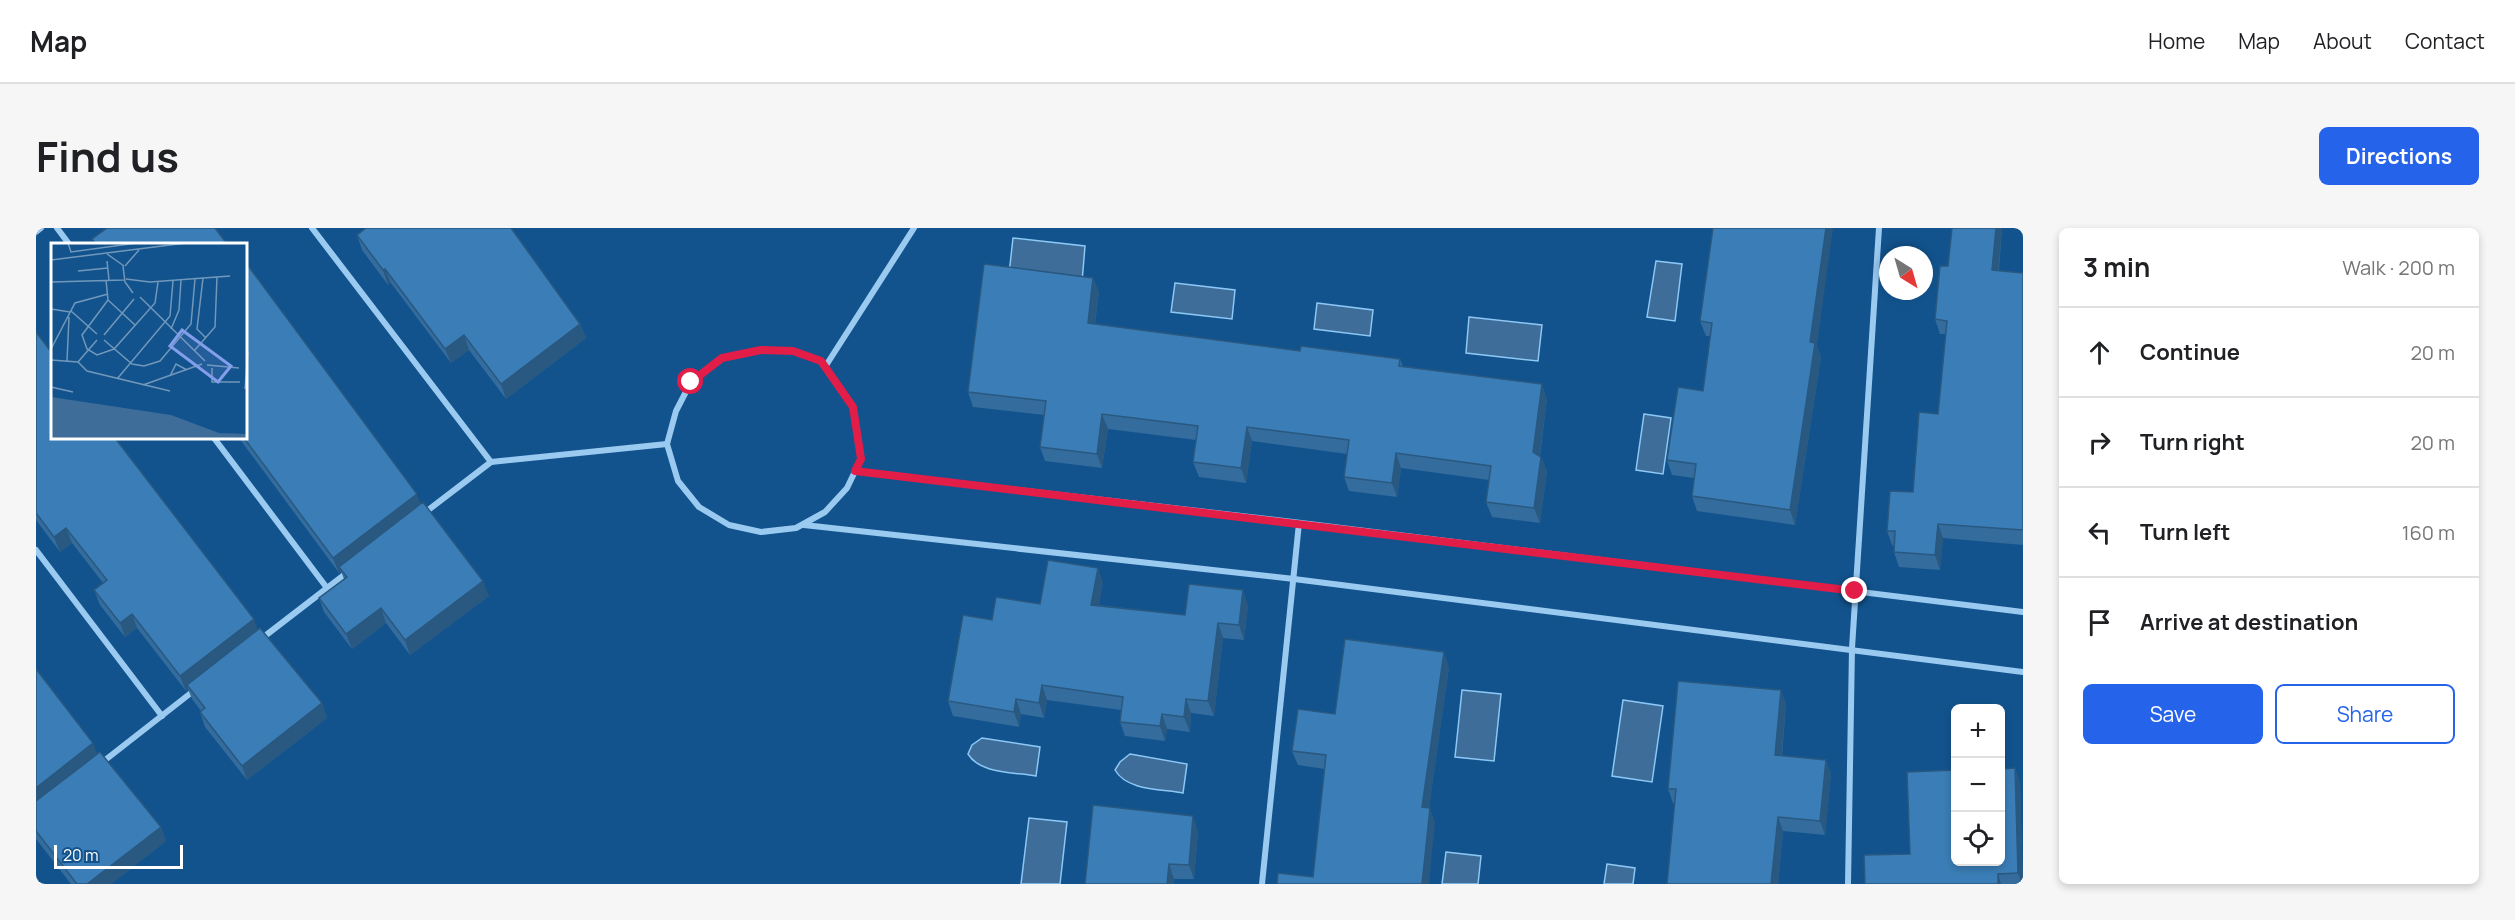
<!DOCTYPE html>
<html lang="en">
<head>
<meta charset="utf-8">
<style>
  :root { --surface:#fff; --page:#f6f6f6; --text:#202124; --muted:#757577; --line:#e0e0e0; --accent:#2563eb }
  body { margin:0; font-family:Manrope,sans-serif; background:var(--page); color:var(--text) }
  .controls { position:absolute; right:18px; bottom:18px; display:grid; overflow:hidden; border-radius:9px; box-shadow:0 3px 9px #0003 }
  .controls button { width:54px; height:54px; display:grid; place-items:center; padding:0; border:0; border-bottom:2px solid var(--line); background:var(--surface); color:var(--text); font:30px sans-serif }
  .compass { position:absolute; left:1843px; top:18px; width:54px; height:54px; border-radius:50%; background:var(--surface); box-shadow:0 3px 9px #0003; rotate:143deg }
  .scale { position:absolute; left:18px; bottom:15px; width:129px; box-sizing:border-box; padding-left:6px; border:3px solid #fff; border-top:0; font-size:16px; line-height:21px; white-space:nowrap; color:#fff; -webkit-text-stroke:4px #12538d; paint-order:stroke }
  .stop { position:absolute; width:18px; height:18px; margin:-14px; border:4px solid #e11d48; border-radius:50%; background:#fff }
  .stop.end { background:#e11d48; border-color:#fff; box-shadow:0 2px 6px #0008 }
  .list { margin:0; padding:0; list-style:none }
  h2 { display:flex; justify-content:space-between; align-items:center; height:78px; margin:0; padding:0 24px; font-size:26px }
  h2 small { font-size:20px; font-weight:400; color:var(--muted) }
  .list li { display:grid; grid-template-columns:39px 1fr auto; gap:18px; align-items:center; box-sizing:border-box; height:90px; padding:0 24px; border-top:2px solid var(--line) }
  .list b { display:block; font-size:22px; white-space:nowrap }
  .list em { font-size:20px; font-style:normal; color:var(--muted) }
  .actions { display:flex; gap:12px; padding:18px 24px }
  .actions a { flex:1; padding:14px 0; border:2px solid var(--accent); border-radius:9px; text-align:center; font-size:21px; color:var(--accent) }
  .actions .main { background:var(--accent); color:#fff }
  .icon { flex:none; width:33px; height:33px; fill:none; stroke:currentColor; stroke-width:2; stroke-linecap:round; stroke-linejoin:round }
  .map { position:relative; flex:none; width:1987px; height:656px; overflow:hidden; border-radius:9px }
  header { display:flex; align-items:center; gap:36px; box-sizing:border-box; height:84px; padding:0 30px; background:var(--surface); border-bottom:2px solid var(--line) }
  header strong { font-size:28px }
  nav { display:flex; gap:33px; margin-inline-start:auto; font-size:21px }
  .intro { display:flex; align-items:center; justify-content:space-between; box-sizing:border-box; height:144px; padding:0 36px }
  h1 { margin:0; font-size:42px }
  .button { padding:15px 27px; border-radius:9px; background:var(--accent); color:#fff; font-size:21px; font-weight:700 }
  main { display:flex; gap:36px; padding:0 36px }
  aside { flex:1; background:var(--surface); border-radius:9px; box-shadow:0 3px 9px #0003 }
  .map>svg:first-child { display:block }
  .water { fill:#3d6d98; stroke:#8dc7f5; stroke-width:1.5 }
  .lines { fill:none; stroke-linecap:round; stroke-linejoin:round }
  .minor { stroke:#9bcaf1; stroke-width:6 }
  .wall { fill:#336c9d }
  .shaded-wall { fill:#295880 }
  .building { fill:#3b7eb7; stroke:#295880; stroke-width:1.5 }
  .route { stroke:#e11d48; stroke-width:8 }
  .inset-road { fill:none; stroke:#7198bb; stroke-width:1.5 }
  .view { fill:#839eea; fill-opacity:0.15; stroke:#839eea; stroke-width:3 }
  .inset-edge { fill:none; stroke:#fff; stroke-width:3 }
</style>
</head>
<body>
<header>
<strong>Map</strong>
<nav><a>Home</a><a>Map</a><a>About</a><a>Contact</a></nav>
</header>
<div class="intro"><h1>Find us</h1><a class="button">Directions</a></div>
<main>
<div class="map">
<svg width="1987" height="656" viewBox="0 0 1987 656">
  <rect width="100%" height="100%" fill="#12538d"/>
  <g class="water">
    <path d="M 977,10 L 1049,18 L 1046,54 L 973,46 Z"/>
    <path d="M 1620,33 L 1646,36 L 1639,93 L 1611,89 Z"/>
    <path d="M 1139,55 L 1199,62 L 1196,91 L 1135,84 Z"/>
    <path d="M 1281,75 L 1337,82 L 1334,108 L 1278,101 Z"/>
    <path d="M 1433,89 L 1506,97 L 1502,133 L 1430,125 Z"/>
    <path d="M 1608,186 L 1635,190 L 1627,246 L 1600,242 Z"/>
    <path d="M 1426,462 L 1465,466 L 1458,533 L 1419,529 Z"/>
    <path d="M 1587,472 L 1627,478 L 1616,554 L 1576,548 Z"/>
    <path d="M 946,510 L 1004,519 L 1000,548 C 978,544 944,546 932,526 L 936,517 Z"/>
    <path d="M 1094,526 L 1151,536 L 1147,565 C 1126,561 1091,563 1079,542 L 1084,534 Z"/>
    <path d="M 993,590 L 1031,594 L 1024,656 L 985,656 Z"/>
    <path d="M 1410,624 L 1445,628 L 1442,656 L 1406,656 Z"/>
    <path d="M 1571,636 L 1599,640 L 1597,656 L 1568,656 Z"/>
  </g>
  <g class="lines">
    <g class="minor">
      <path d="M 21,0 L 33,16"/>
      <path d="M 276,0 L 455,234"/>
      <path d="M 0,4 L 5,0"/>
      <path d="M 725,122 L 757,123 L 785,133 L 817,179 L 825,231 L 811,260 L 789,284 L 760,300 L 725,304 L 693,297 L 663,279 L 642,253 L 631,216 L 640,183 L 655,154 L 686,130 Z"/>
      <path d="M 789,139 L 878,0"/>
      <path d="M 178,210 L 291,360"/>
      <path d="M 819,243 L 1257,294 L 1987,384"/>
      <path d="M 387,286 L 455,234 L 631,216"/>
      <path d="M 768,297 L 1258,351 L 1987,444"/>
      <path d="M 0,322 L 126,488"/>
      <path d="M 225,411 L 312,344"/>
      <path d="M 64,536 L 160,461"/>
      <path d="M 1226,656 L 1263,295"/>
      <path d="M 1812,656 L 1816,420 L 1843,0"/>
    </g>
  </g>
  <g class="wall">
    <path d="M 1677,0 L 1781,118 L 1785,129 L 1759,297 L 1661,283 L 1656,268 L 1658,250 L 1636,247 L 1631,232 L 1667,163 L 1674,108 L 1670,108 L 1664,93 Z"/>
    <path d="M 1916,0 L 1966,0 L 1963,43 L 1987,45 L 1987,317 L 1907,310 L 1904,342 L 1863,339 L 1858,324 L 1858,318 L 1856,317 L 1851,303 L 1877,264 L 1902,186 L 1910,106 L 1904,106 L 1899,91 L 1912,38 Z"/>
    <path d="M 321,7 L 544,96 L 550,110 L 470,171 L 433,122 L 415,135 L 355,55 L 352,57 L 326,22 Z"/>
    <path d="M 1057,50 L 1063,64 L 1059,96 L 1264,123 L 1364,131 L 1367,139 L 1511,171 L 1504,228 L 1505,229 L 1511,243 L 1504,295 L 1456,289 L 1450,274 L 1453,252 L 1365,240 L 1361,269 L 1313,263 L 1308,249 L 1311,226 L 1216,213 L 1210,255 L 1163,249 L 1157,234 L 1160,212 L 1072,201 L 1066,240 L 1009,233 L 1004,219 L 1008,187 L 937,179 L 932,164 Z"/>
    <path d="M 0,104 L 16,210 L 222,402 L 286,475 L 291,490 L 211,552 L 169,499 L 164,484 L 165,483 L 156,471 L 152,461 L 150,463 L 101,400 L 89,409 L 64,377 L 58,362 L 67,355 L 36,315 L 24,324 L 0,292 Z"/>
    <path d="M 203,210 L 210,210 L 385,276 L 453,368 L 374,427 L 350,395 L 316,421 L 288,384 L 283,370 L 308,351 L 305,343 L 303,345 Z"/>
    <path d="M 1067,354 L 1063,377 L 1149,387 L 1212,377 L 1208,412 L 1187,410 L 1178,488 L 1155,485 L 1154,504 L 1131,501 L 1129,513 L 1089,508 L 1084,494 L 1085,482 L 1011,472 L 1008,490 L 985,486 L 983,499 L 917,488 L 912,473 L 956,392 Z"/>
    <path d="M 1413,439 L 1393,580 L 1399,595 L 1277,649 L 1289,541 L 1262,537 L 1256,523 L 1299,486 Z"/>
    <path d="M 0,441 L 61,526 L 125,599 L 130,613 L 75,656 L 35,656 L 0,611 Z"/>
    <path d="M 1745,462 L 1750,477 L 1746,528 L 1790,532 L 1795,546 L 1789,607 L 1747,603 L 1742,656 L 1631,656 L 1639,575 L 1637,575 L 1632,561 Z"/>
    <path d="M 1979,540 L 1984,555 L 1987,656 L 1829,656 L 1874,626 Z"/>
    <path d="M 1162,603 L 1158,651 L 1138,651 L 1049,656 Z"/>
  </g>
  <g class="shaded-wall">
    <path d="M 1790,0 L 1797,0 L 1781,118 L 1785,129 L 1759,297 L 1754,282 L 1774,114 Z"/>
    <path d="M 1960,0 L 1966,0 L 1961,57 L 1956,42 Z"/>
    <path d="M 349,41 L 355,55 L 352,57 L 347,42 Z"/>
    <path d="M 1057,50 L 1063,64 L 1057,110 L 1052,95 Z"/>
    <path d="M 544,96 L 550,110 L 470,171 L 465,156 Z"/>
    <path d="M 428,107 L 433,122 L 415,135 L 409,121 Z"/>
    <path d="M 1506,156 L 1511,171 L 1502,239 L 1497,224 Z"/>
    <path d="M 1066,186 L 1072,201 L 1066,240 L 1061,226 Z"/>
    <path d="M 1211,199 L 1216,213 L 1210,255 L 1205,240 Z"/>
    <path d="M 1360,225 L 1365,240 L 1361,269 L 1356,255 Z"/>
    <path d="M 1505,229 L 1511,243 L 1504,295 L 1498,280 Z"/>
    <path d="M 381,266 L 386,280 L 303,339 L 305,343 L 303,345 L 297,330 Z"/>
    <path d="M 1902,296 L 1907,310 L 1904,342 L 1899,327 Z"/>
    <path d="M 30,300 L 36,315 L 24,324 L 18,309 Z"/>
    <path d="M 1062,340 L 1067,354 L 1061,391 L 1055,377 Z"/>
    <path d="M 447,353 L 453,368 L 374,427 L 369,412 Z"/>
    <path d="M 1207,362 L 1212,377 L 1208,412 L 1203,397 Z"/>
    <path d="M 345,380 L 350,395 L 316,421 L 310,406 Z"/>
    <path d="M 96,386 L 101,400 L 89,409 L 84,395 Z"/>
    <path d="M 218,391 L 223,406 L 151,457 L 152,461 L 150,463 L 144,448 Z"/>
    <path d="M 1182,395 L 1187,410 L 1178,488 L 1172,473 Z"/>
    <path d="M 1408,424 L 1413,439 L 1391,594 L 1386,579 Z"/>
    <path d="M 1006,457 L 1011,472 L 1008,490 L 1003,475 Z"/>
    <path d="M 1745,462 L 1750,477 L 1744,542 L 1739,527 Z"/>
    <path d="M 980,471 L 985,486 L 983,499 L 978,484 Z"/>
    <path d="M 1150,471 L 1155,485 L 1154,504 L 1148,489 Z"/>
    <path d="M 286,475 L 291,490 L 211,552 L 206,538 Z"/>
    <path d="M 1126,486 L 1131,501 L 1129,513 L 1124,498 Z"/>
    <path d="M 57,515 L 63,530 L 0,578 L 0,560 Z"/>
    <path d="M 1790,532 L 1795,546 L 1789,607 L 1784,593 Z"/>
    <path d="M 1979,540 L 1984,555 L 1987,656 L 1986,656 L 1982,645 Z"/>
    <path d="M 1394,580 L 1399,595 L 1393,656 L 1386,656 Z"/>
    <path d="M 1157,588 L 1162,603 L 1158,651 L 1153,637 Z"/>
    <path d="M 1742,589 L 1747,603 L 1742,656 L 1735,656 Z"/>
    <path d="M 125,599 L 130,613 L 75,656 L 51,656 Z"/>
    <path d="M 1133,636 L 1138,651 L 1138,656 L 1131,656 Z"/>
    <path d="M 1962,646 L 1965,656 L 1962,656 Z"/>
  </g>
  <g class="building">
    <path d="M 71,0 L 179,0 L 191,16 L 60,16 L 56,11 Z"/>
    <path d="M 330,0 L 475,0 L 544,96 L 465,156 L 428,107 L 409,121 L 349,41 L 347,42 L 321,7 Z"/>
    <path d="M 1677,0 L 1790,0 L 1774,114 L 1779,115 L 1754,282 L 1656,268 L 1660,236 L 1631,232 L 1642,159 L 1667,163 L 1676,95 L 1664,93 Z"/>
    <path d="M 1916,0 L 1960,0 L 1956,42 L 1987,45 L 1987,302 L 1902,296 L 1899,327 L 1858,324 L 1859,303 L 1851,303 L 1854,263 L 1877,264 L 1883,184 L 1902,186 L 1911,93 L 1899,91 L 1904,38 L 1912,38 Z"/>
    <path d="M 210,35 L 381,266 L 297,330 L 208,210 L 210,210 Z"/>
    <path d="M 948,36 L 1057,50 L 1052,95 L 1264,123 L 1265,118 L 1364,131 L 1363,138 L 1506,156 L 1497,224 L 1505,229 L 1498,280 L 1450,274 L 1455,238 L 1360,225 L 1356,255 L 1308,249 L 1313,212 L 1211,199 L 1205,240 L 1157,234 L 1162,198 L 1066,186 L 1061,226 L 1004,219 L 1010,173 L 932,164 Z"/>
    <path d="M 0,104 L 16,125 L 14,126 L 16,129 L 16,210 L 79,210 L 218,391 L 144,448 L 96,386 L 84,395 L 58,362 L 71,352 L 30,300 L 18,309 L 0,285 Z"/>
    <path d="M 387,274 L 447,353 L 369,412 L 345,380 L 310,406 L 283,370 L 311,349 L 303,339 Z"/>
    <path d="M 1012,332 L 1062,340 L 1055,377 L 1149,387 L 1153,356 L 1207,362 L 1203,397 L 1182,395 L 1172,473 L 1150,471 L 1148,489 L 1126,486 L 1124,498 L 1084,494 L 1087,469 L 1006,457 L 1003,475 L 980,471 L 978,484 L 912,473 L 927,387 L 956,392 L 960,369 L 1004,376 Z"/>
    <path d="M 224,400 L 286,475 L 206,538 L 164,484 L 169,480 L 151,457 Z"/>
    <path d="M 1309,411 L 1408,424 L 1386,579 L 1394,580 L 1386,656 L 1241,656 L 1242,645 L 1277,649 L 1290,527 L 1256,523 L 1262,481 L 1299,486 Z"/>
    <path d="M 0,441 L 57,515 L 0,560 Z"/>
    <path d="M 1642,453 L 1745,462 L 1739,527 L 1790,532 L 1784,593 L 1742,589 L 1735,656 L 1631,656 L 1640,561 L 1632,561 Z"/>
    <path d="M 64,524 L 125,599 L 51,656 L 41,656 L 0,603 L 0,573 Z"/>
    <path d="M 1979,540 L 1982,645 L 1962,646 L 1962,656 L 1829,656 L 1828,627 L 1874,626 L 1871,544 L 1920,542 L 1920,633 L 1965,633 L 1965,541 Z"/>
    <path d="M 1057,577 L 1157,588 L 1153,637 L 1133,636 L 1131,656 L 1049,656 Z"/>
  </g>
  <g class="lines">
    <path class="route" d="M 655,154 L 686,130 L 725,122 L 757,123 L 785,133 L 817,179 L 825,231 L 819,243 L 1819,363"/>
  </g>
  <g transform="translate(15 15)">
    <rect width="196" height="196" fill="#12538d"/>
    <path d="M 0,154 L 120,172 L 168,190 L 196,191 L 196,196 L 0,196 Z" fill="#3d6d98"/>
    <path class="inset-road" d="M 17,0 L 20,9 L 86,0M 56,11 L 73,23M 0,17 L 135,0M 56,18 L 58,37M 72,23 L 74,39 L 82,50M 74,23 L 88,7M 27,28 L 57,25M 0,32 L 0,55M 152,35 L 146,86 L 155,95M 75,36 L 99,39 L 179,33M 55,37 L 57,57 L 84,82M 0,39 L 73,37M 89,54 L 154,118M 57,57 L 31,92 L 36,106 L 46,112 L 63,106 L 104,60 L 107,39M 0,66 L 19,69M 20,68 L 46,91M 120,86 L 128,67 L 130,37M 53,92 L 83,56M 53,97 L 81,121 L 93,123 L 109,118 L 140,81 L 144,36M 0,106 L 24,60 L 57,51M 143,108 L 164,84 L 166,34M 0,117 L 27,119 L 36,128 L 119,148M 16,118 L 18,74M 27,119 L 46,97M 156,122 L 188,125M 161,125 L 161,139 L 189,139M 119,133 L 125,121 L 136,127M 66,136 L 119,73 L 122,38M 92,142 L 151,121M 0,144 L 22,149M 194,146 L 197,109"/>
    <path class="view" d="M 131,87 L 180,123 L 167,139 L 119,103 Z"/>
    <rect width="196" height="196" class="inset-edge"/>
  </g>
</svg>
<div class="controls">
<button>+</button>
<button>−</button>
<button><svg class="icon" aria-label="locate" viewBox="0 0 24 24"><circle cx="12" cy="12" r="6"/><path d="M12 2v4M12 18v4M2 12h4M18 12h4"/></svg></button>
</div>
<svg class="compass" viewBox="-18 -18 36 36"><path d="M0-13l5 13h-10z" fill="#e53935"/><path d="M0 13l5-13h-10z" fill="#757577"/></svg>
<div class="scale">20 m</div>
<div class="stop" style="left:655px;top:154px"></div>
<div class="stop end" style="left:1819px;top:363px"></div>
</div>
<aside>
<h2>3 min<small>Walk · 200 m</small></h2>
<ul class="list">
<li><svg class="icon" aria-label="ahead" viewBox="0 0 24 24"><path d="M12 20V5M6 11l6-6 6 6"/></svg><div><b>Continue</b></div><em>20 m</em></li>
<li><svg class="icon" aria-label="right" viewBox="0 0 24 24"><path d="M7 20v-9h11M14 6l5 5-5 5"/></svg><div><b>Turn right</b></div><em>20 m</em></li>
<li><svg class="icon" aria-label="left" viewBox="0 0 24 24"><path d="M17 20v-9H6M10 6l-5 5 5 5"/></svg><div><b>Turn left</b></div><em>160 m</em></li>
<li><svg class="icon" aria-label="arrive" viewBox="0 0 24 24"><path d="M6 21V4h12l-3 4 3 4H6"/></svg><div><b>Arrive at destination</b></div></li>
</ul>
<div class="actions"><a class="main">Save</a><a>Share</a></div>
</aside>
</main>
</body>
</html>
